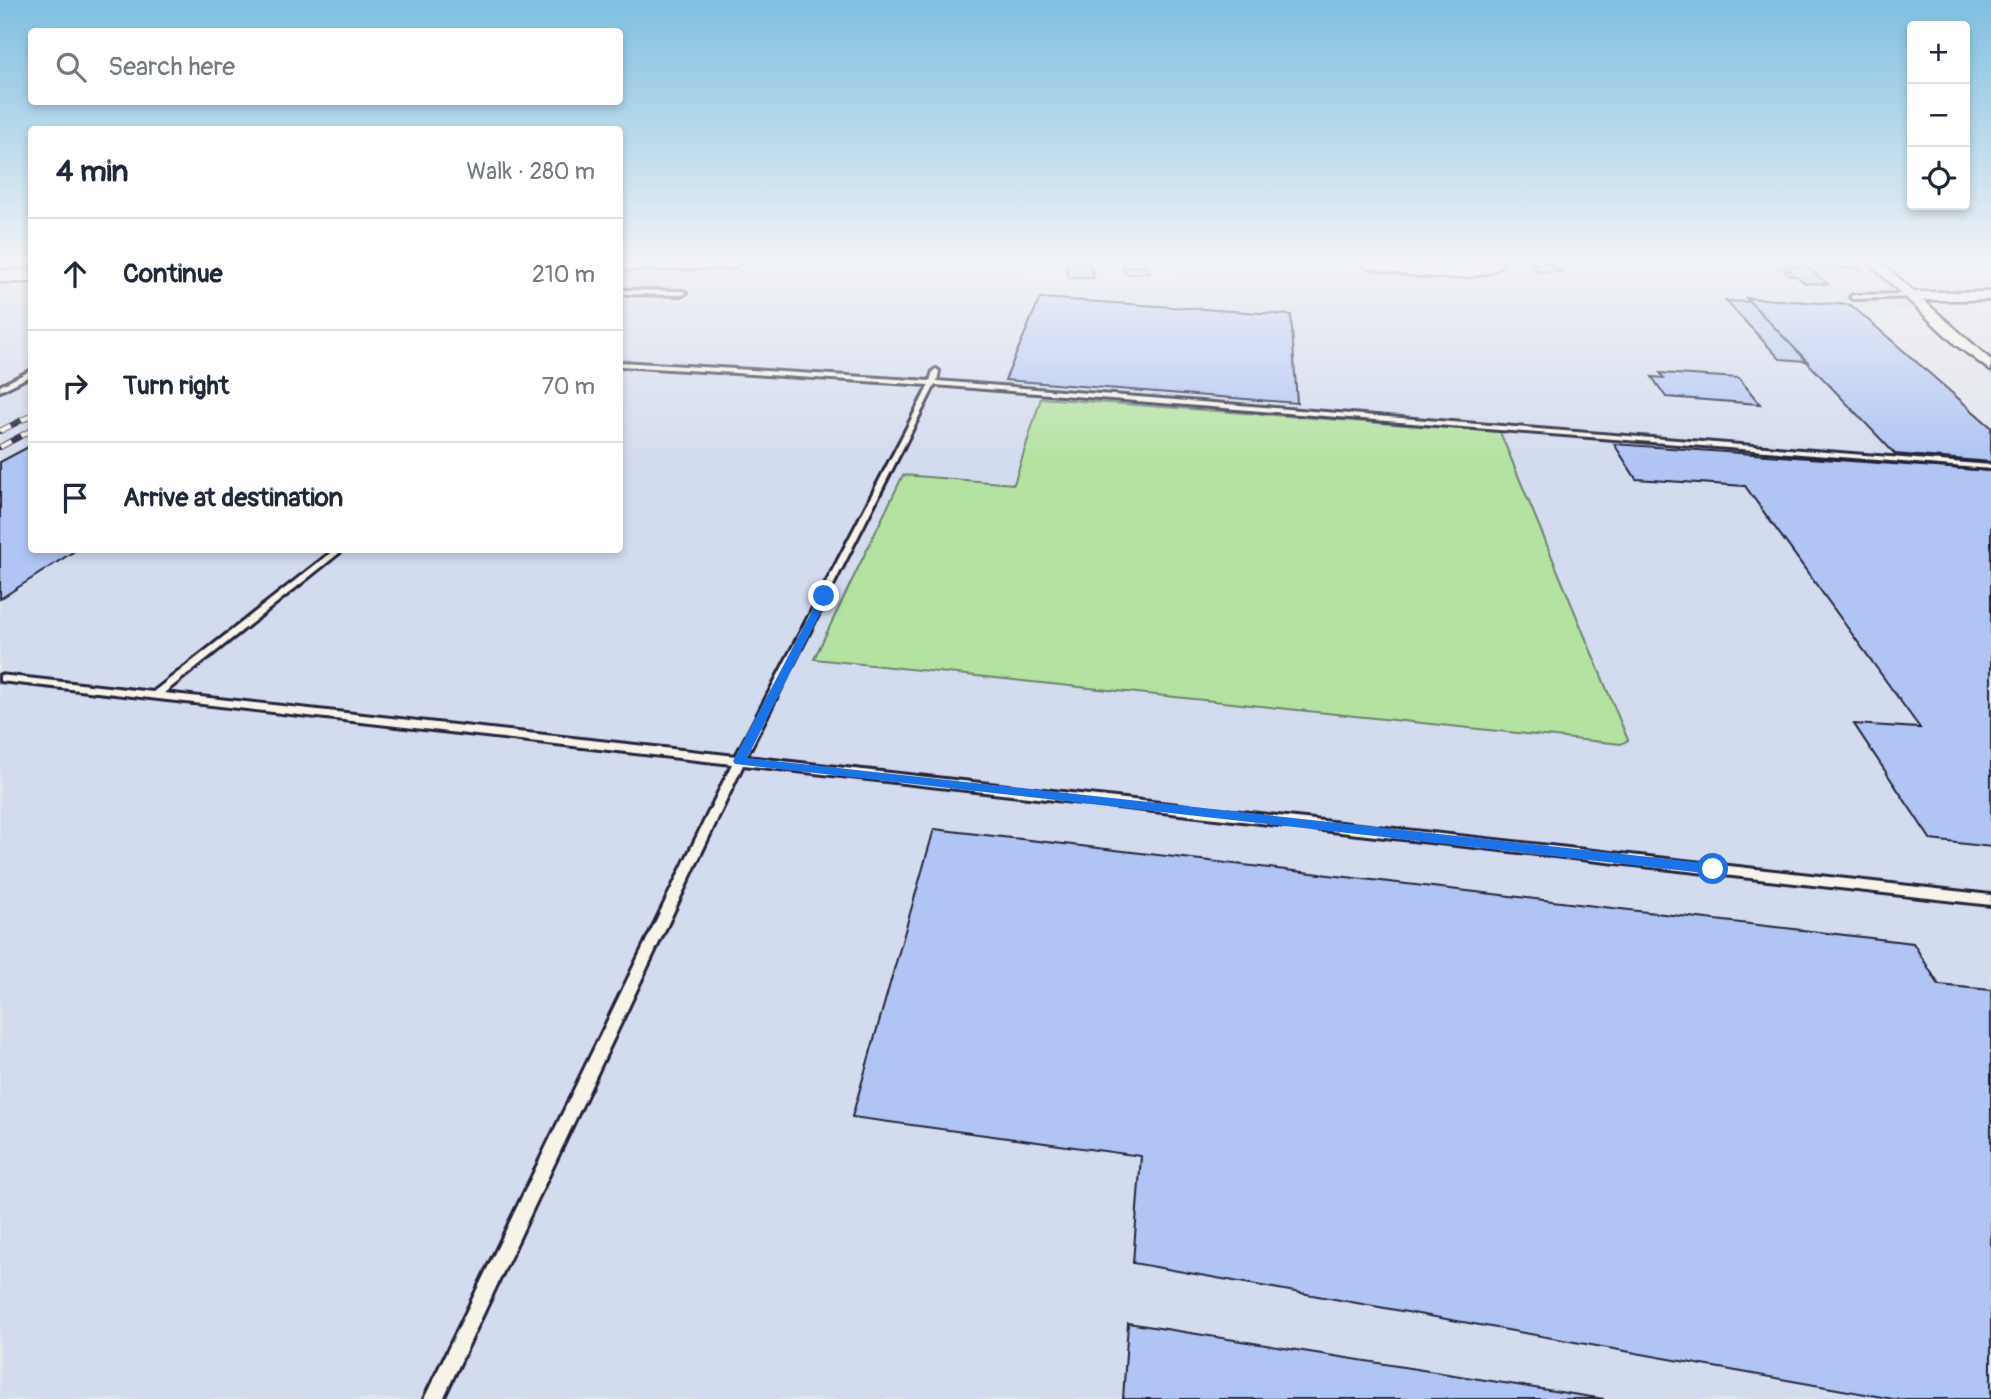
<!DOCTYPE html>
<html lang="en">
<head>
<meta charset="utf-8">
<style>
  :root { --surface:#fff; --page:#f6f6f7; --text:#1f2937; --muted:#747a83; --line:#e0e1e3 }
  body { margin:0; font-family:Pangolin,sans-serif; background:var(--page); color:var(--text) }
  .controls { position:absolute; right:21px; top:21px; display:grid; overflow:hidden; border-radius:7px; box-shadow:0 4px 10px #0003 }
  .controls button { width:63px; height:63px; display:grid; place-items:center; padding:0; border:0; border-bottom:2px solid var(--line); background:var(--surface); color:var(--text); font:35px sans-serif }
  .stop { position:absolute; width:21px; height:21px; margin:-16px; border:5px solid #1a73e8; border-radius:50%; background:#fff }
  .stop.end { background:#1a73e8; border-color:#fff; box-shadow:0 2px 7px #0008 }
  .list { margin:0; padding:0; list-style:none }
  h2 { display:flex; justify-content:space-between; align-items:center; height:91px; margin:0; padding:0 28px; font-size:30px }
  h2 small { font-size:23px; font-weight:400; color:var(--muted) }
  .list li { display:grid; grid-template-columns:46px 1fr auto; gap:21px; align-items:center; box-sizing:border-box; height:112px; padding:0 28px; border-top:2px solid var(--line) }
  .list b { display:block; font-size:26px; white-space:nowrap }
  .list em { font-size:23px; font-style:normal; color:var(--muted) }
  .icon { flex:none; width:38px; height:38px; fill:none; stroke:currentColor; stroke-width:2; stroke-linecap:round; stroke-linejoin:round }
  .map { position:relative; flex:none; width:1991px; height:1399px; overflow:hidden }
  .search { position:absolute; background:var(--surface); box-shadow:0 4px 10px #0003; left:28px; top:28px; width:595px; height:77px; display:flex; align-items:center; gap:18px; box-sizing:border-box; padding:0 24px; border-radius:7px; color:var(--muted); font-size:26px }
  .panel { position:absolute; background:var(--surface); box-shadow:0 4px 10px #0003; left:28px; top:126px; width:595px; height:427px; border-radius:7px }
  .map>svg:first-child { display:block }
  .built { fill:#d3dbee }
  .green { fill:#b4e2a1; stroke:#6b826e; stroke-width:2 }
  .building { fill:#b0c5f4; stroke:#22223b; stroke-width:2 }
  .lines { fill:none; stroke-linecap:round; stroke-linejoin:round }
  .lane-casing { stroke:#22223b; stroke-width:6 }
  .street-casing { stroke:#22223b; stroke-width:5 }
  .primary-casing { stroke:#22223b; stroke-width:5 }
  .lane { fill:#f7f3e8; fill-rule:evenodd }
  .street { fill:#f7f3e8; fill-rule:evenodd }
  .primary { fill:#f7f3e8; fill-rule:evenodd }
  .rail-casing { stroke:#22223b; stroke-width:6 }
  .rail { stroke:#f7f3e8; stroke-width:4.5; stroke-dasharray:12; stroke-linecap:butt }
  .route { fill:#1a73e8 }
</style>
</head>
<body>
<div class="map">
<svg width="1991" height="1399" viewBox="0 0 1991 1399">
  <rect width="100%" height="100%" fill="#e2e5ec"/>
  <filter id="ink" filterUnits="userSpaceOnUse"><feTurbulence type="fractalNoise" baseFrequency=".0143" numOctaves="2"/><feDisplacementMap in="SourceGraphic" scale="14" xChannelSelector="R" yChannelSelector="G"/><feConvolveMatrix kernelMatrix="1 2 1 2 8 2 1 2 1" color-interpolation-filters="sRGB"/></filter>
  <g filter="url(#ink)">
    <path class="built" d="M 1031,263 L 1026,279 L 1199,276 L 1194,263 L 1354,263 L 1395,273 L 1429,276 L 1477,275 L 1509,266 L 1514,272 L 1560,271 L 1550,263 L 1863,263 L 1901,291 L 1912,310 L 1857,309 L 1991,426 L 1991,1399 L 0,1399 L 0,283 L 31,283 L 32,550 L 620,550 L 620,271 Z"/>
    <path class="green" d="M 1041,398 L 1500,432 L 1628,740 L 1621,744 L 814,659 L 903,475 L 1014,484 Z"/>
    <g class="building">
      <path d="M 1529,263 L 1550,263 L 1560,272 L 1539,272 Z"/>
      <path d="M 1805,263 L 1851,263 L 1859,269 L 1808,265 Z"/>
      <path d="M 1066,264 L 1090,264 L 1094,278 L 1069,278 Z"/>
      <path d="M 1146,266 L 1150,273 L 1126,274 L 1122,267 Z"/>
      <path d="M 1785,266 L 1807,267 L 1828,284 L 1805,283 L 1796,276 L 1789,275 L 1783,270 L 1791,271 Z"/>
      <path d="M 1040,298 L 1291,315 L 1297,403 L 1005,380 Z"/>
      <path d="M 1746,298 L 1851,305 L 1991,427 L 1991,462 L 1895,454 Z"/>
      <path d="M 1726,301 L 1750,302 L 1807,361 L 1780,359 Z"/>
      <path d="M 1660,373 L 1739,378 L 1760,404 L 1666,397 L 1652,377 L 1664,378 Z"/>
      <path d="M 1614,444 L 1991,471 L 1991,847 L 1931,840 L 1854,724 L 1920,728 L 1745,486 L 1636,479 Z"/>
      <path d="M 32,445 L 32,550 L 76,550 L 0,599 L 0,462 Z"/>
      <path d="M 934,829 L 1913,943 L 1939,985 L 1991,990 L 1991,1399 L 1893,1399 L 1133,1263 L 1141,1156 L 852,1117 Z"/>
      <path d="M 1128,1323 L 1604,1399 L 1123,1399 Z"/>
    </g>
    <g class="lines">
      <defs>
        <g id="lane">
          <path d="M 620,290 L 683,291 L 686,293 L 683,295 L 620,294 Z"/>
          <path d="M 1913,294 L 1915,295 L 1915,297 L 1853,299 L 1850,297 L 1853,295 Z"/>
          <path d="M 620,362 L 930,381 L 933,371 L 936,369 L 939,371 L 937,381 L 1991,465 L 1991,469 L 935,385 L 746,757 L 1991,895 L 1991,905 L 743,765 L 443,1399 L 424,1399 L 732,764 L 0,681 L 0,675 L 153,692 L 334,550 L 343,550 L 164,693 L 736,756 L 929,385 L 620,366 Z"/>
          <path d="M 32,370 L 32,375 L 0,391 L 0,386 Z"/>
        </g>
        <path id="street" d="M 1869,263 L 1882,263 L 1914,292 L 1991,292 L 1991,300 L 1923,300 L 1991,360 L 1991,371 L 1956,345 Z"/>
        <g id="primary">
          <path d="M 620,263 L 741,263 L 732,268 L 620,270 Z"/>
          <path d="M 1363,263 L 1434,267 L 1504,263 C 1482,289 1395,274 1366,267 Z"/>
          <rect x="0" y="270" width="32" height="12"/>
        </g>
      </defs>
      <use href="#lane" class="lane-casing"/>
      <use href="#street" class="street-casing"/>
      <use href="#primary" class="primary-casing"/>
      <use href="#lane" class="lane"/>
      <use href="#street" class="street"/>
      <use href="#primary" class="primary"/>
      <defs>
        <g id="rail">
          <path d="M 0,431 L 32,415"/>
          <path d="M 0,447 L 32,430"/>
        </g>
      </defs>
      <use href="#rail" class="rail-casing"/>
      <use href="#rail" class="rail"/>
    </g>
  </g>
  <linearGradient id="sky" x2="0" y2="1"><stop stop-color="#7ebfe0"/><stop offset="0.57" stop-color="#f2f3f6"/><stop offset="1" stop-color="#f2f3f6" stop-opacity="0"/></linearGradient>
  <rect width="1991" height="459" fill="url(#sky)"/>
  <path class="route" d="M 821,594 L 829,596 L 747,758 L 1713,864 L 1720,869 L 1713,874 L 735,764 L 733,761 Z"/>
</svg>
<div class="controls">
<button>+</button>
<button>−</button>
<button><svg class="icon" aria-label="locate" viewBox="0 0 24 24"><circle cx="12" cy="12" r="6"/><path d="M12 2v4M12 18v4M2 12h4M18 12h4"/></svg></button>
</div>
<div class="stop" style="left:1713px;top:869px"></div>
<div class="stop end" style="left:824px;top:596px"></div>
<div class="search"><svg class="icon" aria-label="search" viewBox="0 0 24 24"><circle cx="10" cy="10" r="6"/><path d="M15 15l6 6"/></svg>Search here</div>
<section class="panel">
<h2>4 min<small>Walk · 280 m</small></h2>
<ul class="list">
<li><svg class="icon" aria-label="ahead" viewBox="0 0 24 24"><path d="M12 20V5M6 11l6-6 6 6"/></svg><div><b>Continue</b></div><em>210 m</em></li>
<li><svg class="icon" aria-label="right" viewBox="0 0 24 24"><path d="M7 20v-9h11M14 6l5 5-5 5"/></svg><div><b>Turn right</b></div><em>70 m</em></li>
<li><svg class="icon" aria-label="arrive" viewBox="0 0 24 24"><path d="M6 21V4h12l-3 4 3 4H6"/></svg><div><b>Arrive at destination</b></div></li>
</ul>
</section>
</div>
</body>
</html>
